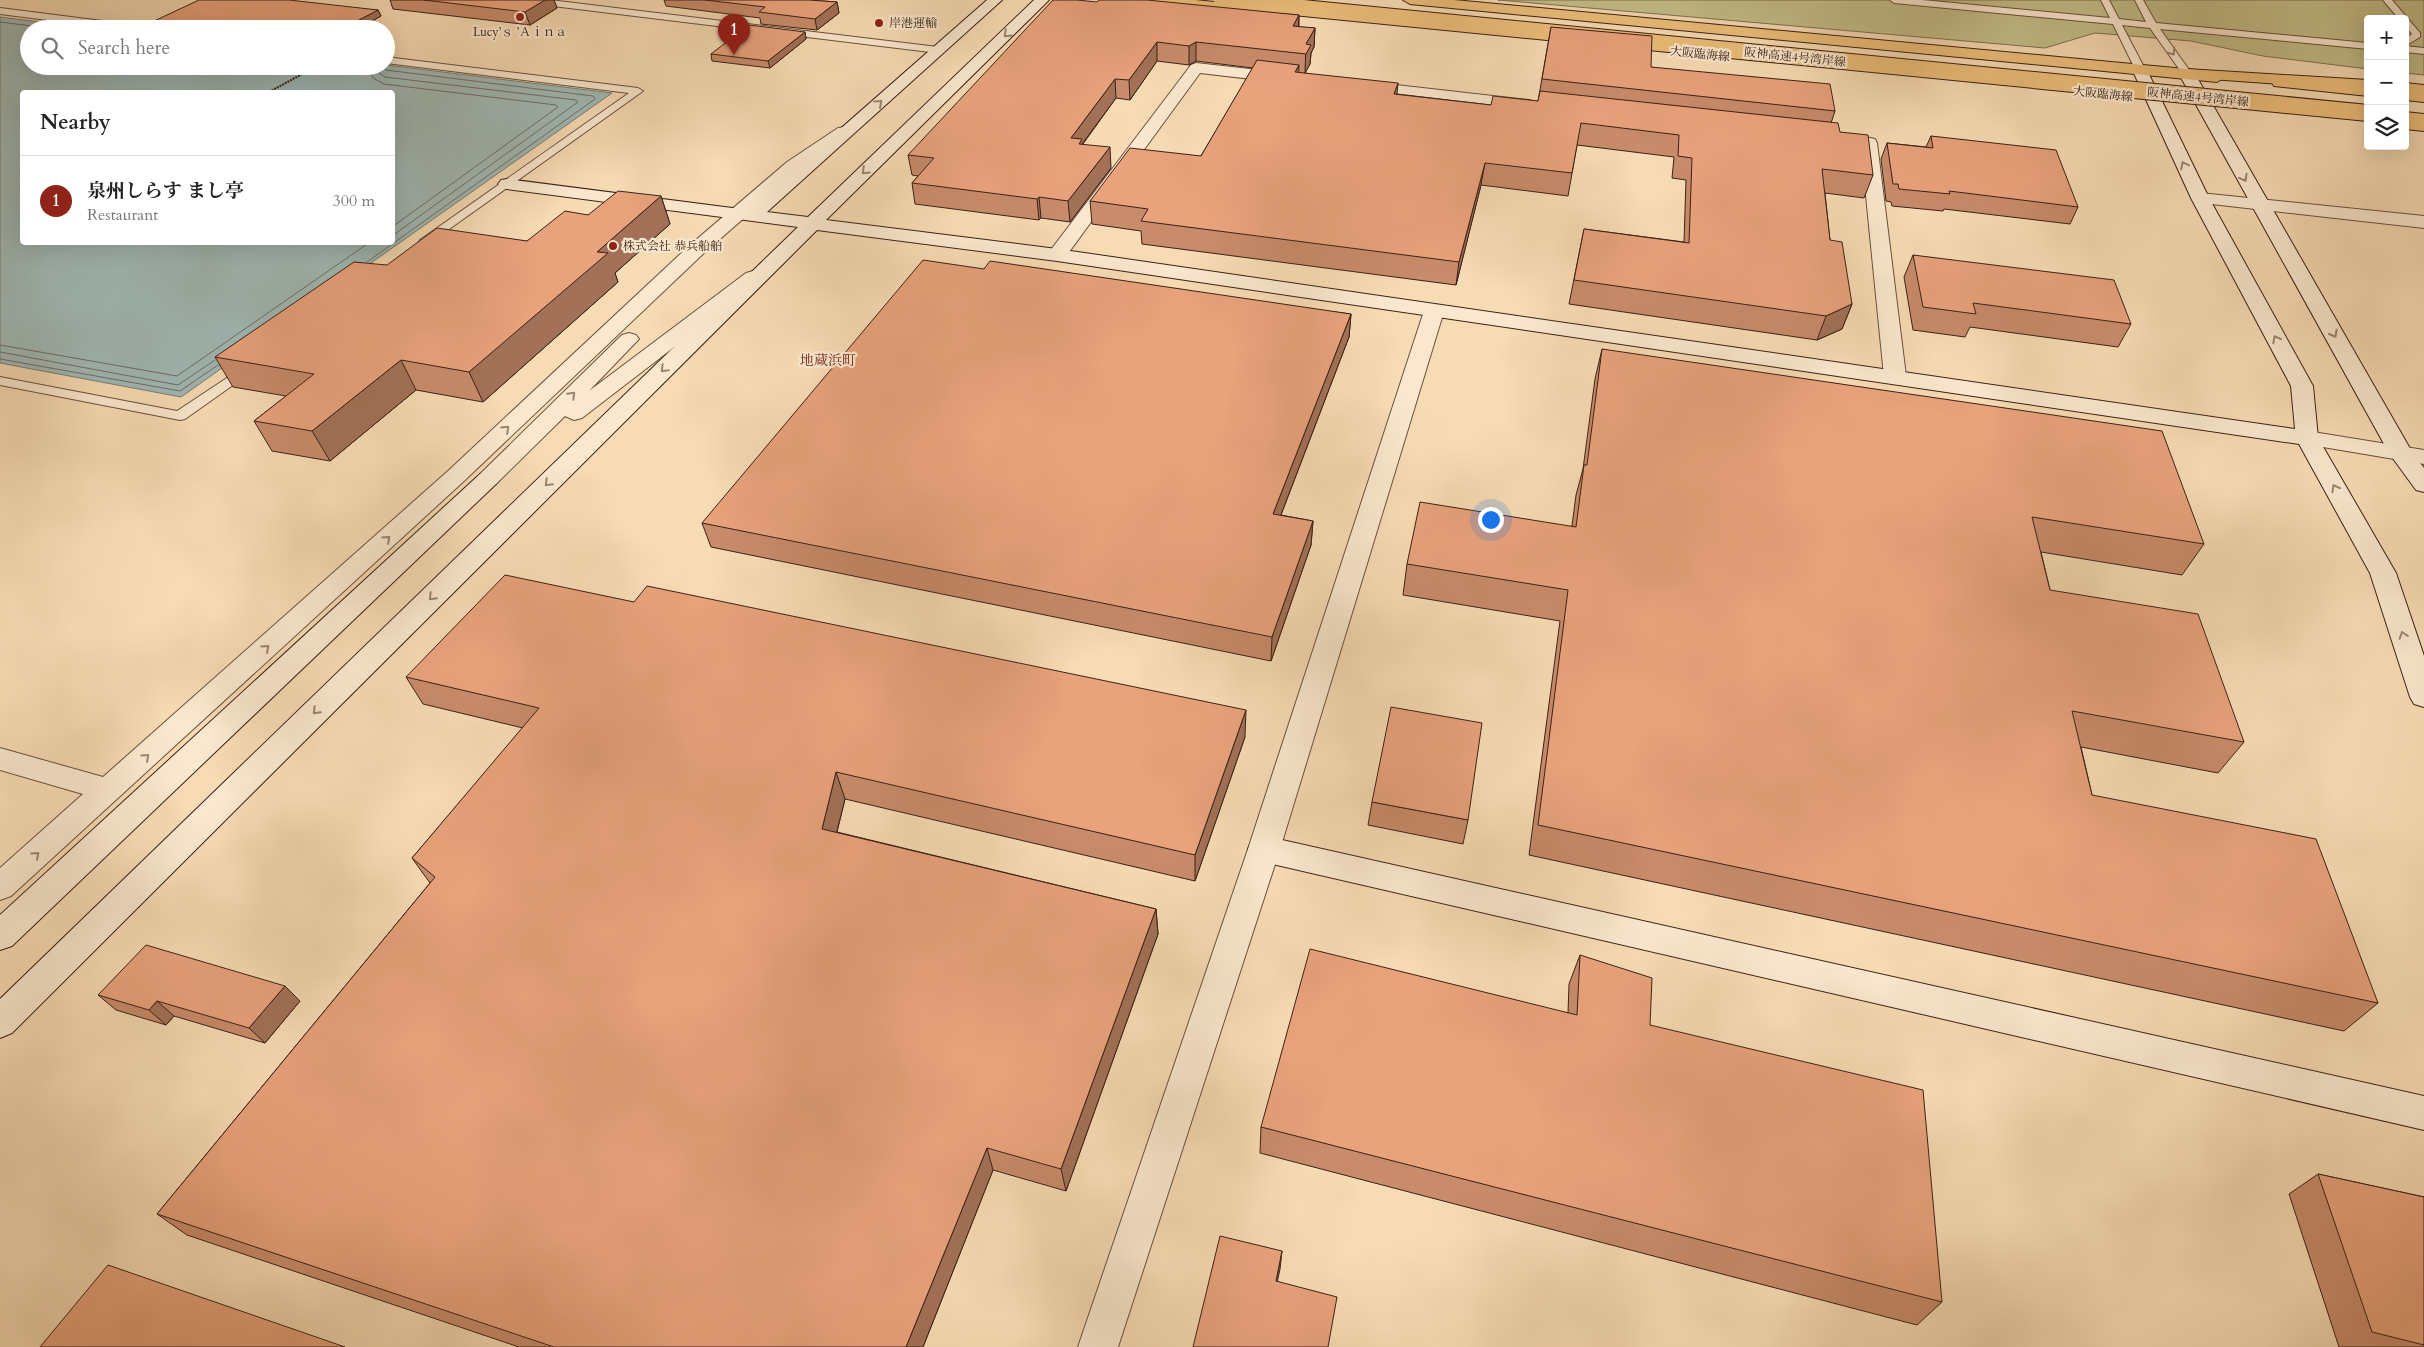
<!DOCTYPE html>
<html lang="en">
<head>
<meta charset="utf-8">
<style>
  :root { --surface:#fff; --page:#f2f2f2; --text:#222; --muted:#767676; --line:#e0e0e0; --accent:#8f2418 }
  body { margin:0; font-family:Cardo,"Noto Serif JP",serif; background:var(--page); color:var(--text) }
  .controls { position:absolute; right:15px; top:15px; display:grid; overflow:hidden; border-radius:5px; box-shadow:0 5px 20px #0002 }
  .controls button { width:45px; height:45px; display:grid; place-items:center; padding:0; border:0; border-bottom:1px solid var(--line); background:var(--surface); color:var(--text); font:25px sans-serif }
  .you { position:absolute; left:1490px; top:519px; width:18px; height:18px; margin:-12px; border:4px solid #fff; border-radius:50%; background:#1a73e8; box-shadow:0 0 0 8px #1a73e833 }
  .badge { display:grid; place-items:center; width:32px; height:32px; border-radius:50%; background:var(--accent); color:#fff; font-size:16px; font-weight:700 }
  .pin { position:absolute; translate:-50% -41px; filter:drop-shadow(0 1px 2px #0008) }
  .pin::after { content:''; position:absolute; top:26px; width:18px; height:15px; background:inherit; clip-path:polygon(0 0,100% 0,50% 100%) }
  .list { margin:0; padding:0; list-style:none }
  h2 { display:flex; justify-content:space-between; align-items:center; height:65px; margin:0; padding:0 20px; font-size:21px }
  h2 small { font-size:16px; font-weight:400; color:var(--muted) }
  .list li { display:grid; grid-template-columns:32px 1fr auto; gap:15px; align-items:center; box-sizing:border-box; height:90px; padding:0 20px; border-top:1px solid var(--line) }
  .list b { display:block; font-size:19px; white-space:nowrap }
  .list p { margin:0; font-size:16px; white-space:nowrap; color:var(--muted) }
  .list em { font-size:16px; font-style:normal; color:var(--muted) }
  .icon { flex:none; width:28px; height:28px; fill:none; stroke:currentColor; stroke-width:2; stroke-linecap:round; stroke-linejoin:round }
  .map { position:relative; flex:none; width:2424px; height:1347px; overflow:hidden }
  .search { position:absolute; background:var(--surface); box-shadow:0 5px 20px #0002; left:20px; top:20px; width:375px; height:55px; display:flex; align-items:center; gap:12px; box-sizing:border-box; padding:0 18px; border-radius:28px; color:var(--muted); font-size:19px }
  .panel { position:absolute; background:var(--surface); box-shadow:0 5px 20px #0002; left:20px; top:90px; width:375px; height:155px; border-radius:5px }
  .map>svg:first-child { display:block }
  .green { fill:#c3be89; stroke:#7f704f }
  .water { fill:#a0b9b6; stroke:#787c76; fill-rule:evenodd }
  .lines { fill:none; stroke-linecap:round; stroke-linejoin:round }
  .shore { stroke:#6e6d66; stroke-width:1 }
  .lane-casing { stroke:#6a503d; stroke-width:2 }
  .street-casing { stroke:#6a503d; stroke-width:2 }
  .secondary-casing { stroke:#3b2115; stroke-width:2 }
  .primary-casing { stroke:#3b2115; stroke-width:2 }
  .highway-casing { stroke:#3b2115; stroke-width:2 }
  .path { stroke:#3b2115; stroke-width:2; stroke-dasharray:2 1; stroke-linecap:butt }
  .lane { fill:#fae8ce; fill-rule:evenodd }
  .street { fill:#fae8ce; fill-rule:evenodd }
  .secondary { fill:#fae8ce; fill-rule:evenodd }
  .primary { fill:#ecbe7a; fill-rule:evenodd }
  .highway { fill:#ecbe7a; fill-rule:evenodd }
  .highway-bridge-casing { stroke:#3b2115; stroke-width:18; stroke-linecap:butt }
  .highway-bridge { stroke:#ecbe7a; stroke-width:16 }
  .wall { fill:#c88b6b; stroke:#3b2115 }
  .shaded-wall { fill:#a27157; stroke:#3b2115 }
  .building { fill:#e8a27c; stroke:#3b2115 }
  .oneway { stroke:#9a8472 }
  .poi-dot { fill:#8f2418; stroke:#fae8ce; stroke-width:2 }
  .labels { text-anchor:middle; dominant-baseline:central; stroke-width:4.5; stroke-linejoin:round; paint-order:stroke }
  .far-poi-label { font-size:12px; fill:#3b2115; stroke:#fae8ce; text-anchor:start }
  .far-street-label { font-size:12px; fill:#3b2115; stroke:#fae8ce }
  .far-neighbourhood-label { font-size:14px; fill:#7a1f14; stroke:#fae8ce }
</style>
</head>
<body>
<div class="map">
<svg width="2424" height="1347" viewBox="0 0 2424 1347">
  <rect width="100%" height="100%" fill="#f7dbb4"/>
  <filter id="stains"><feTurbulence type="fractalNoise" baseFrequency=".004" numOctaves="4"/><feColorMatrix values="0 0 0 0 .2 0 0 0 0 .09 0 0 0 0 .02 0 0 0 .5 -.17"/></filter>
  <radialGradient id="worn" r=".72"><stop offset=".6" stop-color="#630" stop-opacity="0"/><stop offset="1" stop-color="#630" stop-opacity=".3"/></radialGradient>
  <path class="green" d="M 1498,0 L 2424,0 L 2424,75 L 2405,73 L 2405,19 L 2368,19 L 2368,69 L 2263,56 L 2191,41 L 2095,33 L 2045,48 Z"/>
  <path class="water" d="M 0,17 L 95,29 L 29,29 L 29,66 L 386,65 L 612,93 L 181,397 L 0,363 ZM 22,92 L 392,92 L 392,242 L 22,242 Z"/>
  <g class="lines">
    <g class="shore">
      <path d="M 0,22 L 55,29"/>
      <path d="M 368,66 L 373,78 L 384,84 L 556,105 L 558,107 L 392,227"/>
      <path d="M 375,66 L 379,73 L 385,77 L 576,100 L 578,102 L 392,236"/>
      <path d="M 367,262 L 595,99 L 593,96 L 386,70 L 382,66"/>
      <path d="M 0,345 L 177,376 L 370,242"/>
      <path d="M 0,352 L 178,385 L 215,360"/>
      <path d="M 0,359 L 180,391 L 218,365"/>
    </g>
    <defs>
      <g id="lane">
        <path d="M 524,0 L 550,0 L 938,47 L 943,50 L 938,53 L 528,3 Z"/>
        <path d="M 1890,0 L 1922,0 L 2110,18 L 2101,0 L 2109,0 L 2119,19 L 2146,22 L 2135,0 L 2143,0 L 2156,23 L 2368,43 L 2368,49 L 2160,29 L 2192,74 L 2187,77 L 2184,76 L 2150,28 L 2122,25 L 2145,69 L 2140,72 L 2135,69 L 2113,24 L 1894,3 Z"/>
        <path d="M 2383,0 L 2392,0 L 2420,33 L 2420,37 L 2405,46 L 2405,39 L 2412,34 L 2405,26 L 2405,19 L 2399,19 Z"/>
        <path d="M 0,8 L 142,26 L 146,29 L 118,29 L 0,14 Z"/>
        <path d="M 2405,46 L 2424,48 L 2424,54 L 2405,52 Z"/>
        <path d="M 386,57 L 638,88 L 643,91 L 424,247 L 418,243 L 420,240 L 629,93 L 386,63 Z"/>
        <path d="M 248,364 L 255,368 L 253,371 L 185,419 L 180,420 L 0,385 L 0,377 L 177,411 Z"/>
      </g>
      <g id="street">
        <path d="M 1196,63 L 1286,73 L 1294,78 L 1286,83 L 1200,73 L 1064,259 L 1050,259 L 1047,255 L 1050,251 L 1191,65 Z"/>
        <path d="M 1361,81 L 1529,100 L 1535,102 L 1537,105 L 1535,108 L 1529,110 L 1355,89 L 1353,86 L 1355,83 Z"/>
        <path d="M 844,127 L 850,128 L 852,132 L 850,136 L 799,170 L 704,253 L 464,481 L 11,896 L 0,900 L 0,868 L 83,794 L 0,770 L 0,748 L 103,777 L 448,471 L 690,245 L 787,162 L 838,128 Z"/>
        <path d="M 1865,137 L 1875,139 L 1877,143 L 1906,376 L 1903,381 L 1895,382 L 1887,381 L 1884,376 L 1861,146 L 1857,142 L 1859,138 Z"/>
        <path d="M 2200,193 L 2424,216 L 2424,228 L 2194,202 L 2191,198 L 2194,194 Z"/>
        <path d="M 753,271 L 760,273 L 763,277 L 760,281 L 582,418 L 574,420 L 565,416 L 496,484 L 488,486 L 480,484 L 476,479 L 480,474 L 622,335 L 629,333 L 636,335 L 639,339 L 589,391 L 746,273 Z"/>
        <path d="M 1434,305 L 1441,307 L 1444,311 L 1280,849 L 1118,1347 L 1078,1347 L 1248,849 L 1424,311 L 1427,307 Z"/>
        <path d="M 2307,431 L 2424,450 L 2424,464 L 2299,443 L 2296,438 L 2299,433 Z"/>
      </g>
      <g id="secondary">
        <path d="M 987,0 L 1002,0 L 767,212 L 808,217 L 1034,0 L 1049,0 L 826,220 L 1057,249 L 2295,429 L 2291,386 L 2191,198 L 2132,69 L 2135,66 L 2145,66 L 2209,198 L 2313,386 L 2318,438 L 2396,573 L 2424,656 L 2424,707 L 2414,704 L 2410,697 L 2370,573 L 2299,444 L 1057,261 L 817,230 L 12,1033 L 0,1038 L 0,999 L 798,227 L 507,189 L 501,188 L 498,184 L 501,180 L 507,179 L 748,210 Z"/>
        <path d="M 2187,69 L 2195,74 L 2412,452 L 2424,468 L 2424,492 L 2416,490 L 2389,453 L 2179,74 Z"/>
        <path d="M 488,472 L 496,474 L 500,479 L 496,484 L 12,946 L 0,950 L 0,915 L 480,474 Z"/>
        <path d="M 1264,836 L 2424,1096 L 2424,1130 L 1264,862 L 1253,858 L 1248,849 L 1253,840 Z"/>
      </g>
      <g id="primary">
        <path d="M 1144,0 L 1195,0 L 1254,6 L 1261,10 L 1254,14 L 1151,4 Z"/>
        <path d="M 1403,0 L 1454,0 L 2217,72 L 2225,77 L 2217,82 L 1410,4 Z"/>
        <path d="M 2280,78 L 2368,86 L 2368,96 L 2274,86 L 2272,83 Z"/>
        <path d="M 2405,90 L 2424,92 L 2424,102 L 2405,100 Z"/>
        <path d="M 2405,119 L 2424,121 L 2424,131 L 2405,129 Z"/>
      </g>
      <g id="highway">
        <path d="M 2187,69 L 2368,80 L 2368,90 L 2182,77 L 2179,74 L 2182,71 Z"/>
        <path d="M 2405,83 L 2424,85 L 2424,95 L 2405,93 Z"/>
        <path d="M 2405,112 L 2424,114 L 2424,124 L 2405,122 Z"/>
      </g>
    </defs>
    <use href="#lane" class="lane-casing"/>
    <use href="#street" class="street-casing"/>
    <use href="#secondary" class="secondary-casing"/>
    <use href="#primary" class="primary-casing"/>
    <use href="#highway" class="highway-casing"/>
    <path class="path" d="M 269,92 L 317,66"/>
    <use href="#lane" class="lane"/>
    <use href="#street" class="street"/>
    <use href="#secondary" class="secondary"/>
    <use href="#primary" class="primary"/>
    <use href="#highway" class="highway"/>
    <defs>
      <path id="highway-bridge" d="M 1222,0 L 2368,113"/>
    </defs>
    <use href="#highway-bridge" class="highway-bridge-casing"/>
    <use href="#highway-bridge" class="highway-bridge"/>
  </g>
  <g class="wall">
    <path d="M 390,0 L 554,0 L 557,8 L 530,25 L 393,9 Z"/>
    <path d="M 664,0 L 809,0 L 837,2 L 839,13 L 817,30 L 761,24 L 760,18 L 666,6 Z"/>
    <path d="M 1097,2 L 1299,15 L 1299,27 L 1315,28 L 1314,47 L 1311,53 L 1310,64 L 1305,73 L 1397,94 L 1491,105 L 1538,101 L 1551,27 L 1651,67 L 1835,111 L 1831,123 L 1840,132 L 1873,175 L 1864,198 L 1825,193 L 1830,240 L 1852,304 L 1842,329 L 1817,340 L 1569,304 L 1584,229 L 1684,242 L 1686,180 L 1672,178 L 1674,157 L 1577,145 L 1568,196 L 1481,185 L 1456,285 L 1142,244 L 1141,231 L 1092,224 L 1090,201 L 1201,156 L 1253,68 L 1196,61 L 1189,65 L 1157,61 L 1130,100 L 1116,98 L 1083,144 L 1111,168 L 1070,222 L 1041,218 L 1039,220 L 915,204 L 912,183 L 918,176 L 912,175 L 908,155 Z"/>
    <path d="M 378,10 L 381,16 L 358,29 L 160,29 L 156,28 L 152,22 Z"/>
    <path d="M 805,32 L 806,39 L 770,68 L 712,61 L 711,54 Z"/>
    <path d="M 1931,136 L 2078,207 L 2070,224 L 1944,209 L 1943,211 L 1892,206 L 1891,202 L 1886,201 L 1881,159 L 1887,143 L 1926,147 Z"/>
    <path d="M 661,196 L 670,224 L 615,273 L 618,282 L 483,402 L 416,390 L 330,461 L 272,451 L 254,421 L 286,396 L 233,387 L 215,357 L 527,241 L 588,215 Z"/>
    <path d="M 1913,255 L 2131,324 L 2118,347 L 1970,327 L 1965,337 L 1913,330 L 1904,277 Z"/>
    <path d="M 984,269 L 1351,314 L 1349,337 L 1281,515 L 1313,521 L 1311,545 L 1271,661 L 711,547 L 702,523 Z"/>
    <path d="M 1602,349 L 2204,544 L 2182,575 L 2041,552 L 2050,590 L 2244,742 L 2218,773 L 2081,747 L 2092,795 L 2378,1003 L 2344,1031 L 1529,855 L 1560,621 L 1403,595 L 1407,564 L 1572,526 L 1576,495 L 1583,469 L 1595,379 Z"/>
    <path d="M 406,677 L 1245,737 L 1195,881 L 845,799 L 837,832 L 1156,909 L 1158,934 L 1066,1191 L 993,1170 L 923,1347 L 519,1347 L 187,1235 L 157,1214 L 430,883 L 412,858 L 523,728 L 423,704 Z"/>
    <path d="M 1372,802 L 1468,820 L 1463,844 L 1368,825 Z"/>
    <path d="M 1580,955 L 1650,1025 L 1942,1302 L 1917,1325 L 1260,1153 L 1261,1127 L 1568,1013 L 1569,984 Z"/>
    <path d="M 98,995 L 300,1001 L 265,1043 L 174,1016 L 166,1025 L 116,1010 Z"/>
    <path d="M 2318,1174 L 2424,1197 L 2424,1347 L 2339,1347 L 2289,1194 Z"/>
  </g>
  <g class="shaded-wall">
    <path d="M 545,0 L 554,0 L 557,8 L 530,25 L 525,12 Z"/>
    <path d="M 837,2 L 839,13 L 817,30 L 815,19 Z"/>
    <path d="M 378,10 L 381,16 L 358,29 L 342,29 Z"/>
    <path d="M 1299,15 L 1298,33 L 1293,26 Z"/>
    <path d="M 1315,28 L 1314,47 L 1311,53 L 1310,64 L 1305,73 L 1306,44 Z"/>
    <path d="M 805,32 L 806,39 L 770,68 L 768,61 Z"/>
    <path d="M 1157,42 L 1157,61 L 1130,100 L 1129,80 Z"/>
    <path d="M 1196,42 L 1196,61 L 1189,65 L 1189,46 Z"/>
    <path d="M 1299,65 L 1298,86 L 1295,72 Z"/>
    <path d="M 1115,79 L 1116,98 L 1082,144 L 1080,164 L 1071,138 Z"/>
    <path d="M 1398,83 L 1396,105 L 1394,94 Z"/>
    <path d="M 1110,147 L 1111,168 L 1070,222 L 1068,201 Z"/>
    <path d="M 1485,163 L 1481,185 L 1456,285 L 1459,262 Z"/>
    <path d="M 661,196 L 670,224 L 615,273 L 618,282 L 483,402 L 469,372 L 597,252 Z"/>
    <path d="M 1039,197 L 1041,218 L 1039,220 L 1037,199 Z"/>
    <path d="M 1852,304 L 1842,329 L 1817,340 L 1826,316 Z"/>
    <path d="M 1351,314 L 1349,337 L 1272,538 L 1273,514 Z"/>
    <path d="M 401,360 L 416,390 L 330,461 L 312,431 Z"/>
    <path d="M 1313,521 L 1311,545 L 1271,661 L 1272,637 Z"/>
    <path d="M 1246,710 L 1245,737 L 1195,881 L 1195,855 Z"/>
    <path d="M 836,772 L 845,799 L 831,855 L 822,829 Z"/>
    <path d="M 1156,909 L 1158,934 L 1066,1191 L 1061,1169 Z"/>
    <path d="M 285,986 L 300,1001 L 265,1043 L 249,1028 Z"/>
    <path d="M 157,1001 L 174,1016 L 166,1025 L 149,1010 Z"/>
    <path d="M 987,1148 L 993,1170 L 923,1347 L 906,1347 Z"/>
    <path d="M 1282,1251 L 1280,1269 L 1274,1298 L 1276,1281 Z"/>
  </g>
  <g class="building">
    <path d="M 199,0 L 289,0 L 378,10 L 342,29 L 215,29 L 152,22 Z"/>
    <path d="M 424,0 L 545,0 L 525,12 Z"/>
    <path d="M 705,0 L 809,0 L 837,2 L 815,19 L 759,12 L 765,7 Z"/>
    <path d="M 1053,0 L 1077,0 L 1097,2 L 1099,0 L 1147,0 L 1299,15 L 1293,26 L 1315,28 L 1306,44 L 1311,45 L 1306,54 L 1196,42 L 1189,46 L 1157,42 L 1129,80 L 1115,79 L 1071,138 L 1082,139 L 1079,144 L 1110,147 L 1068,201 L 1039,197 L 1037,199 L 912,183 L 934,158 L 908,155 Z"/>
    <path d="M 749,25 L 805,32 L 768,61 L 711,54 Z"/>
    <path d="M 1551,27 L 1652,36 L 1651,67 L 1830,84 L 1835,111 L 1542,79 Z"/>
    <path d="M 1257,60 L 1299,65 L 1295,72 L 1398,83 L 1394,94 L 1491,105 L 1493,96 L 1538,101 L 1540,91 L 1838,123 L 1840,132 L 1868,135 L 1873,175 L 1822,169 L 1830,240 L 1842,242 L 1852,304 L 1826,316 L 1574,280 L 1584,229 L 1689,243 L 1692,158 L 1678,156 L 1679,135 L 1581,123 L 1572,173 L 1485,163 L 1459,262 L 1141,221 L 1148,209 L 1090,201 L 1130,148 L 1201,156 Z"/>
    <path d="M 1931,136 L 2056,150 L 2078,207 L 1949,191 L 1950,194 L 1899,189 L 1898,184 L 1893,184 L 1887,143 L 1933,148 Z"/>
    <path d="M 618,191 L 661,196 L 597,252 L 608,253 L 469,372 L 401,360 L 312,431 L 254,421 L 314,374 L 215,357 L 354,262 L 387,265 L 437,228 L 527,241 L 565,211 L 588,215 Z"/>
    <path d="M 1913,255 L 2114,280 L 2131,324 L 1973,303 L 1976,314 L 1923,307 Z"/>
    <path d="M 923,260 L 984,269 L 990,261 L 1351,314 L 1273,514 L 1313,521 L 1272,637 L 702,523 Z"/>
    <path d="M 1602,349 L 2162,431 L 2204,544 L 2032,517 L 2050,590 L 2198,614 L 2244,742 L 2072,711 L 2092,795 L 2316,839 L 2378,1003 L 1538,825 L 1568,590 L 1407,564 L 1420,502 L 1576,527 L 1584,465 L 1587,465 Z"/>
    <path d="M 505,575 L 634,602 L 647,586 L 1246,710 L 1195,855 L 836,772 L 822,829 L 1156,909 L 1061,1169 L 987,1148 L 906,1347 L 554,1347 L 157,1214 L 435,877 L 412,858 L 539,708 L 406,677 Z"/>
    <path d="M 1391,707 L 1482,723 L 1468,820 L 1372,802 Z"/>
    <path d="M 146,945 L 285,986 L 249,1028 L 157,1001 L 149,1010 L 98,995 Z"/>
    <path d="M 1310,949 L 1577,1015 L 1580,955 L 1652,978 L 1650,1025 L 1923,1090 L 1942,1302 L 1261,1127 Z"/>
    <path d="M 2318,1174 L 2424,1197 L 2424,1345 L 2372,1332 Z"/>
    <path d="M 1220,1236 L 1282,1251 L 1276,1281 L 1337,1297 L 1328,1347 L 1193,1347 Z"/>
    <path d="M 108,1265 L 345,1347 L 40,1347 Z"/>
  </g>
  <defs><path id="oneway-chevron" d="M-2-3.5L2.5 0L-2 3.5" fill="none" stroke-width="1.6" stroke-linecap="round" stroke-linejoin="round" transform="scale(1.25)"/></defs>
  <g class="oneway">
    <use href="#oneway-chevron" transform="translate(1007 34) rotate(136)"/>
    <use href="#oneway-chevron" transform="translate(2172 52) rotate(55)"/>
    <use href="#oneway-chevron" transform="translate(879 103) rotate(-42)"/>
    <use href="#oneway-chevron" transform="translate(2184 165) rotate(-116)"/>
    <use href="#oneway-chevron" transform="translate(865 171) rotate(136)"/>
    <use href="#oneway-chevron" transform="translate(2244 178) rotate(61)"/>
    <use href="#oneway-chevron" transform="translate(2334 334) rotate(60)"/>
    <use href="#oneway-chevron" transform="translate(2276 339) rotate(-118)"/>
    <use href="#oneway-chevron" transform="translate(664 369) rotate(135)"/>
    <use href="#oneway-chevron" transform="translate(572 395) rotate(-45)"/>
    <use href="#oneway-chevron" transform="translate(506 429) rotate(-43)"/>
    <use href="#oneway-chevron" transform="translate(548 483) rotate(135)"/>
    <use href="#oneway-chevron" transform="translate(2335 488) rotate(-119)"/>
    <use href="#oneway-chevron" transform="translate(387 539) rotate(-42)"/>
    <use href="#oneway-chevron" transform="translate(432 597) rotate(135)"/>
    <use href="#oneway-chevron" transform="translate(2403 635) rotate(-108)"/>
    <use href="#oneway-chevron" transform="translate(266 648) rotate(-42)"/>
    <use href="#oneway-chevron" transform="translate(316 711) rotate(135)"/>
    <use href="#oneway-chevron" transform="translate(146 757) rotate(-42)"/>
    <use href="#oneway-chevron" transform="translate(36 855) rotate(-42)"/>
  </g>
  <g class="poi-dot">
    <circle cx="520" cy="17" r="5"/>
    <circle cx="879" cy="23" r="5"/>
    <circle cx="613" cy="246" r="5"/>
  </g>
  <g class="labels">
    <g class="far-poi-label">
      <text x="889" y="23">岸港運輸</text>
      <text x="520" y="32" text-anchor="middle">Lucy’ｓ ’Ａｉｎａ</text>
      <text x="623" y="246">株式会社 恭兵船舶</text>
    </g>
    <g class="far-street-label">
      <text transform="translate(1700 54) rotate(6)">大阪臨海線</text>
      <text transform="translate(1795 57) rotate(6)">阪神高速4号湾岸線</text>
      <text transform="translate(2103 94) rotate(6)">大阪臨海線</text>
      <text transform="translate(2198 97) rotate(6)">阪神高速4号湾岸線</text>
    </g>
    <g class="far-neighbourhood-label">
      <text x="828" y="360">地蔵浜町</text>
    </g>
  </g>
  <rect width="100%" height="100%" filter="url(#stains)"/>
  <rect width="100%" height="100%" fill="url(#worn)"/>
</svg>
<div class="controls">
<button>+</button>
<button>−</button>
<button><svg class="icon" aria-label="layers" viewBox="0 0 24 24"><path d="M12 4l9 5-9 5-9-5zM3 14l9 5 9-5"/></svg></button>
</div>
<div class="you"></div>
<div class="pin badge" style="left:734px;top:55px">1</div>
<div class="search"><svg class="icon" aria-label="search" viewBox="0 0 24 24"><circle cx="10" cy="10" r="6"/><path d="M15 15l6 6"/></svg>Search here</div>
<section class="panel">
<h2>Nearby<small></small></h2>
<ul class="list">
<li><span class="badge">1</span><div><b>泉州しらす まし亭</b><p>Restaurant</p></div><em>300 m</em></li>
</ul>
</section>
</div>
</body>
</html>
